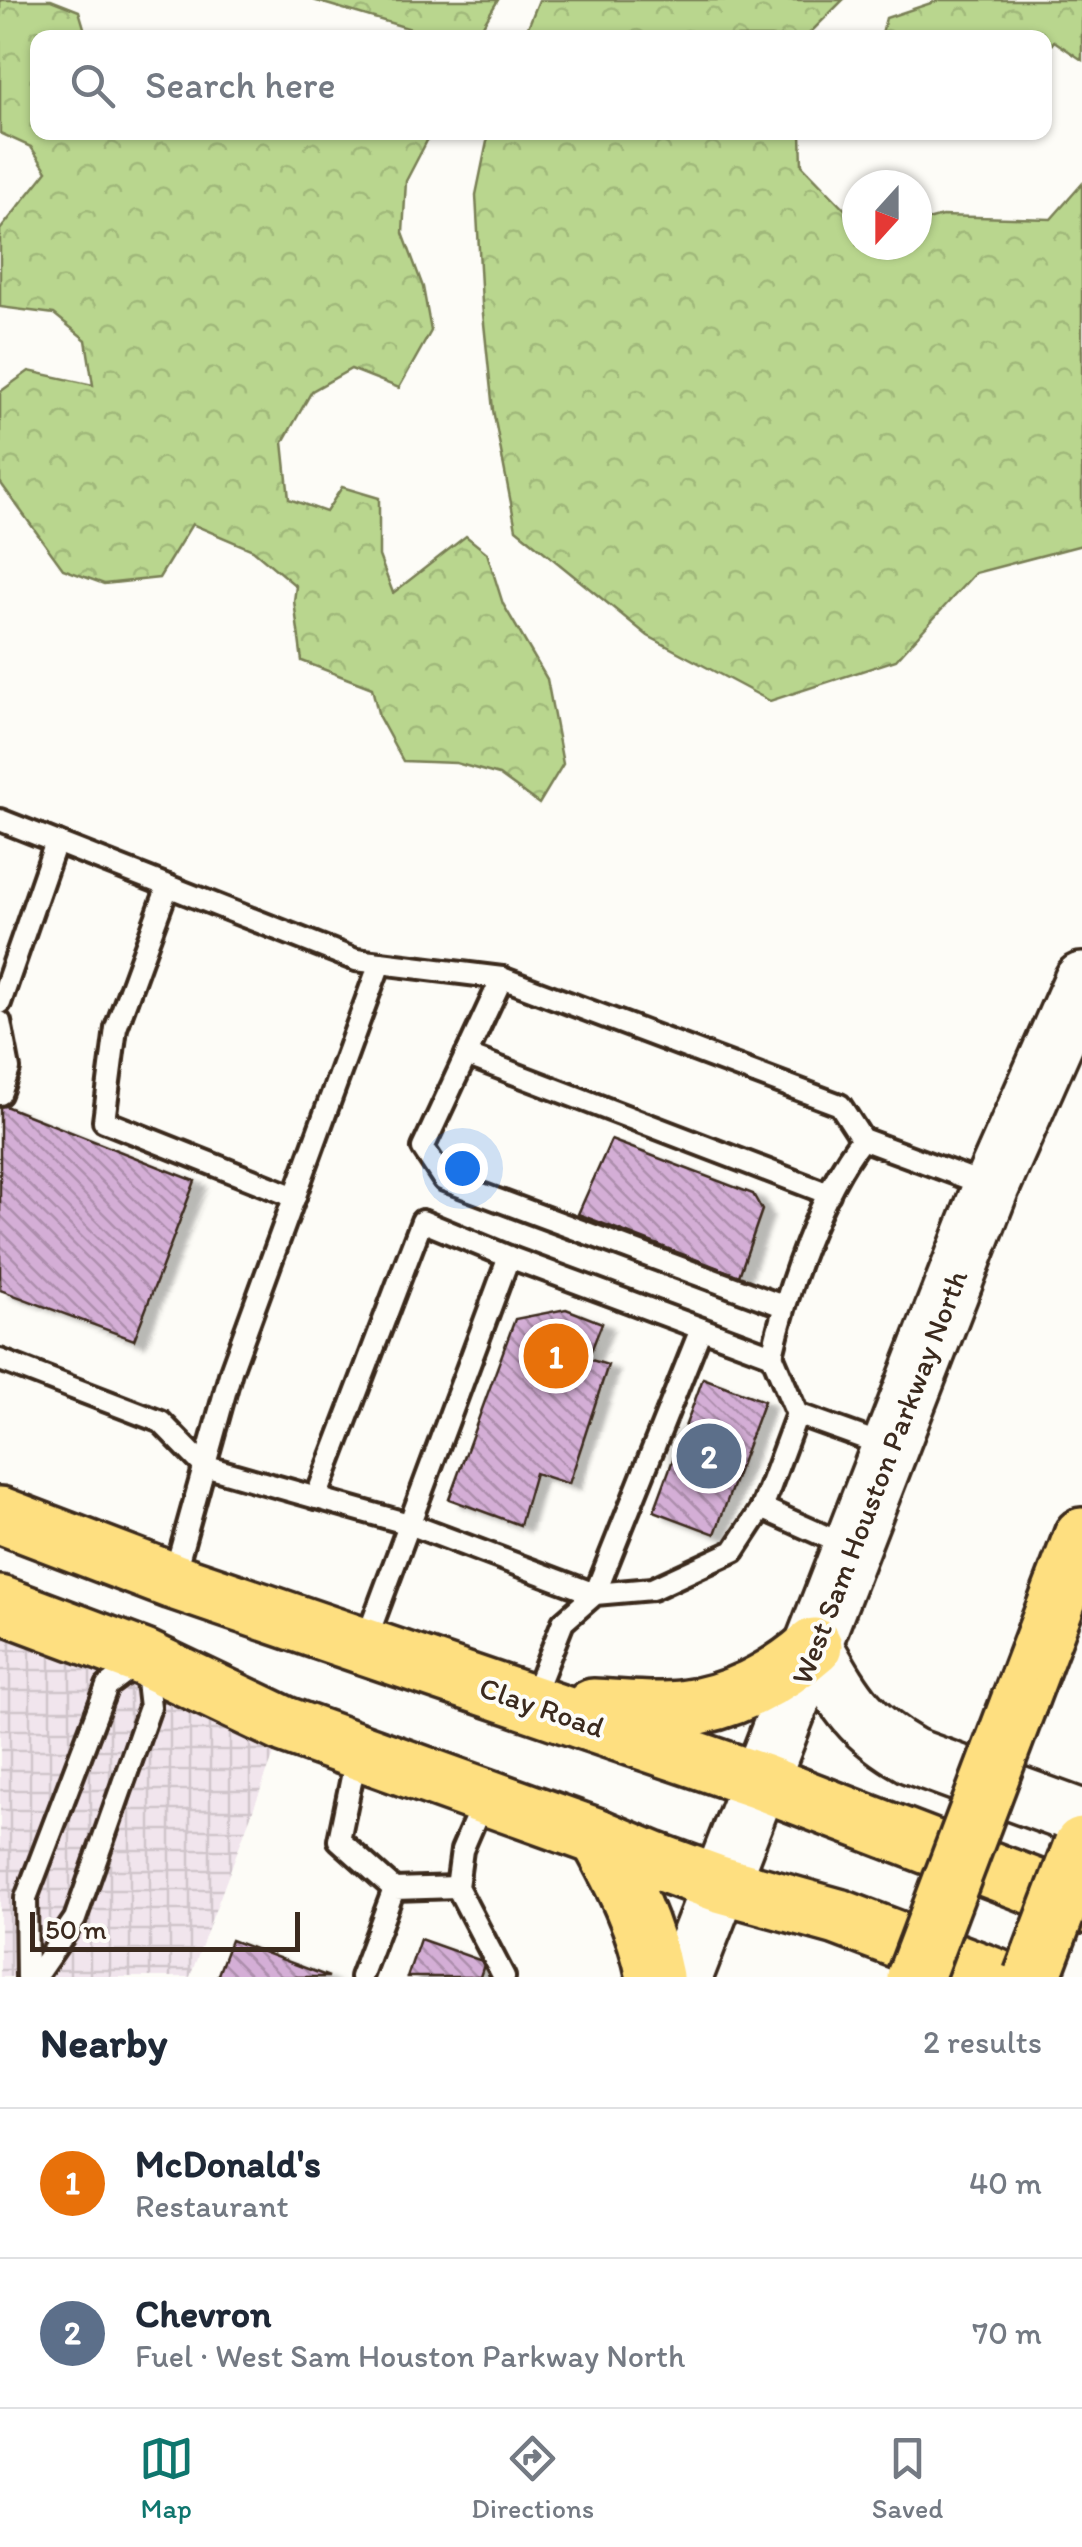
<!DOCTYPE html>
<html lang="en">
<head>
<meta charset="utf-8">
<style>
  :root { --surface:#fff; --page:#f2f2f3; --text:#1f2937; --muted:#747a83; --line:#e0e1e3; --accent:#0f766e }
  body { margin:0; font-family:Itim,sans-serif; background:var(--page); color:var(--text) }
  .compass { position:absolute; left:842px; top:170px; width:90px; height:90px; border-radius:50%; background:var(--surface); box-shadow:0 2px 8px #0004; rotate:201deg }
  .scale { position:absolute; left:30px; bottom:25px; width:270px; box-sizing:border-box; padding-left:10px; border:5px solid #3b2a1e; border-top:0; font-size:28px; line-height:35px; white-space:nowrap; color:#3b2a1e; -webkit-text-stroke:8px #fdfcf7; paint-order:stroke }
  .you { position:absolute; left:462px; top:1168px; width:35px; height:35px; margin:-25px; border:8px solid #fff; border-radius:50%; background:#1a73e8; box-shadow:0 0 0 15px #1a73e833 }
  .badge { display:grid; place-items:center; width:65px; height:65px; border-radius:50%; background:var(--accent); color:#fff; font-size:32px; font-weight:700 }
  .pin { position:absolute; translate:-50% -50%; border:5px solid #fff; box-shadow:0 2px 10px #0006 }
  .list { margin:0; padding:0; list-style:none }
  h2 { display:flex; justify-content:space-between; align-items:center; height:130px; margin:0; padding:0 40px; font-size:42px }
  h2 small { font-size:32px; font-weight:400; color:var(--muted) }
  .list li { display:grid; grid-template-columns:65px 1fr auto; gap:30px; align-items:center; box-sizing:border-box; height:150px; padding:0 40px; border-top:2px solid var(--line) }
  .list b { display:block; font-size:38px; white-space:nowrap }
  .list p { margin:0; font-size:32px; white-space:nowrap; color:var(--muted) }
  .list em { font-size:32px; font-style:normal; color:var(--muted) }
  .icon { flex:none; width:55px; height:55px; fill:none; stroke:currentColor; stroke-width:2; stroke-linecap:round; stroke-linejoin:round }
  .map { position:relative; flex:none; width:1082px; height:1977px; overflow:hidden }
  .search { position:absolute; background:var(--surface); box-shadow:0 2px 8px #0004; left:30px; right:30px; top:30px; height:110px; display:flex; align-items:center; gap:25px; box-sizing:border-box; padding:0 35px; border-radius:20px; color:var(--muted); font-size:38px }
  .sheet { height:430px; background:var(--surface) }
  nav { display:flex; justify-content:space-around; align-items:center; box-sizing:border-box; height:140px; border-top:2px solid var(--line); background:var(--surface); font-size:28px; color:var(--muted) }
  nav a { display:grid; justify-items:center; gap:5px }
  nav .on { color:var(--accent) }
  .map>svg:first-child { display:block }
  .industrial { fill:url(#industrial-grid) }
  .forest { fill:url(#forest-crowns); stroke:#7a8056; stroke-width:2.5 }
  .building { fill:url(#building-back-hatch); stroke:#3b2a1e; stroke-width:2.5; filter:url(#shadow) }
  .lines { fill:none; stroke-linecap:round; stroke-linejoin:round }
  .service-casing { stroke:#3b2a1e; stroke-width:28 }
  .secondary-casing { stroke:#3b2a1e; stroke-width:62 }
  .primary-casing { stroke:#3b2a1e; stroke-width:62 }
  .motorway-casing { stroke:#3b2a1e; stroke-width:62 }
  .service { stroke:#fdfcf7; stroke-width:20 }
  .secondary { stroke:#fdfcf7; stroke-width:55 }
  .primary { stroke:#fedf80; stroke-width:55 }
  .motorway { stroke:#fedf80; stroke-width:55 }
  .motorway-bridge-casing { stroke:#3b2a1e; stroke-width:62; stroke-linecap:butt }
  .motorway-bridge { stroke:#fedf80; stroke-width:55 }
  .labels { text-anchor:middle; dominant-baseline:central; stroke-width:8; stroke-linejoin:round; paint-order:stroke }
  .street-label { font-size:30px; fill:#3b2a1e; stroke:#fdfcf7 }
</style>
</head>
<body>
<div class="map">
<svg width="1082" height="1977" viewBox="0 0 1082 1977">
  <defs>
    <pattern id="industrial-grid" width="8" height="8" patternUnits="userSpaceOnUse" patternTransform="scale(2.5)"><rect width="8" height="8" fill="#f1e5ed"/><path d="M0 4h8M4 0v8" fill="none" stroke="#d0c5cb"/></pattern>
    <pattern id="forest-crowns" width="20" height="18" patternUnits="userSpaceOnUse" patternTransform="scale(2.5)"><rect width="20" height="18" fill="#b9d68e"/><path d="M2 6a3 3 0 1 1 6 0M12 15a3 3 0 1 1 6 0" fill="none" stroke="#a0b87a"/></pattern>
    <pattern id="building-back-hatch" width="6" height="6" patternUnits="userSpaceOnUse" patternTransform="scale(2.5)"><rect width="6" height="6" fill="#d4aed6"/><path d="M-1 5l2 2M0 0l6 6M5-1l2 2" fill="none" stroke="#ad8ead"/></pattern>
    <filter id="shadow"><feDropShadow dx="11" dy="6" stdDeviation="2.5" flood-color="#0004"/></filter>
  </defs>
  <rect width="100%" height="100%" fill="#fdfcf7"/>
  <filter id="ink" filterUnits="userSpaceOnUse"><feTurbulence type="fractalNoise" baseFrequency=".01" numOctaves="2"/><feDisplacementMap in="SourceGraphic" scale="20" xChannelSelector="R" yChannelSelector="G"/><feConvolveMatrix kernelMatrix="1 2 1 2 8 2 1 2 1" color-interpolation-filters="sRGB"/></filter>
  <g filter="url(#ink)">
    <path class="industrial" d="M 0,1604 L 285,1725 L 190,1977 L 0,1977 Z"/>
    <g class="forest">
      <path d="M 0,0 L 51,0 L 79,11 L 85,31 L 84,37 L 38,38 L 38,132 L 431,133 L 406,181 L 403,233 L 423,287 L 431,331 L 399,388 L 351,369 L 312,391 L 283,442 L 289,499 L 326,512 L 342,487 L 379,498 L 379,556 L 393,593 L 466,536 L 487,553 L 503,604 L 547,679 L 563,764 L 539,804 L 499,775 L 456,763 L 403,761 L 379,717 L 372,688 L 302,661 L 294,601 L 296,586 L 253,550 L 192,524 L 159,578 L 104,584 L 63,569 L 0,482 L 0,392 L 29,371 L 93,385 L 86,340 L 54,314 L 0,307 L 0,230 L 47,171 L 31,147 L 0,133 Z"/>
      <path d="M 313,0 L 498,0 L 476,37 L 438,37 Z"/>
      <path d="M 539,0 L 843,0 L 806,37 L 524,37 Z"/>
      <path d="M 940,0 L 1082,0 L 1082,60 L 1054,41 L 1045,54 L 1044,38 L 881,37 L 886,18 Z"/>
      <path d="M 489,132 L 801,133 L 802,165 L 857,222 L 857,245 L 917,245 L 917,223 L 942,216 L 1051,219 L 1082,184 L 1082,545 L 975,573 L 896,660 L 770,701 L 648,636 L 516,529 L 493,410 L 482,304 L 476,195 Z"/>
    </g>
    <g class="building">
      <path d="M 0,1104 L 195,1181 L 134,1340 L 0,1290 Z"/>
      <path d="M 611,1140 L 753,1194 L 762,1210 L 739,1276 L 578,1214 Z"/>
      <path d="M 566,1309 L 602,1323 L 588,1359 L 608,1365 L 569,1484 L 535,1473 L 520,1525 L 449,1499 L 515,1319 Z"/>
      <path d="M 703,1378 L 764,1401 L 715,1534 L 654,1511 Z"/>
      <path d="M 420,1939 L 485,1962 L 480,1977 L 407,1977 Z"/>
      <path d="M 231,1940 L 329,1977 L 217,1977 Z"/>
    </g>
    <g class="lines">
      <defs>
        <g id="service">
          <path d="M 0,820 L 356,960 L 502,978 L 840,1105 L 862,1139 L 989,1186"/>
          <path d="M 168,886 L 116,1028 L 104,1121 L 295,1197"/>
          <path d="M 502,978 L 423,1148 L 444,1180 L 783,1306"/>
          <path d="M 0,1003 L 56,842"/>
          <path d="M 0,1022 L 9,1069 L 0,1094"/>
          <path d="M 466,1055 L 829,1194"/>
          <path d="M 772,1355 L 797,1414 L 889,1447"/>
          <path d="M 0,1360 L 161,1422 L 204,1466 L 409,1524 L 595,1594 L 701,1329"/>
          <path d="M 797,1414 L 762,1508 L 847,1546"/>
          <path d="M 316,1498 L 422,1221 L 509,1257"/>
          <path d="M 173,1579 L 231,1371 L 380,963"/>
          <path d="M 365,1643 L 509,1257 L 772,1355 C 787,1290 820,1192 862,1139"/>
          <path d="M 531,1703 L 563,1622 L 595,1594 L 652,1589 L 734,1551 L 762,1508"/>
          <path d="M 357,1753 L 339,1840 L 394,1889"/>
          <path d="M 484,1799 L 462,1850 L 457,1887 L 504,1977"/>
          <path d="M 27,1977 L 26,1898 L 107,1686 L 139,1662"/>
          <path d="M 35,1977 L 75,1919 L 150,1707 L 145,1664"/>
          <path d="M 361,1977 L 394,1889 L 457,1887"/>
        </g>
        <g id="secondary">
          <path d="M 814,1646 C 844,1698 858,1726 912,1756 L 1082,1818"/>
          <path d="M 684,1977 L 991,1187 L 1082,981"/>
        </g>
        <g id="primary">
          <path d="M 0,1515 L 173,1581 L 759,1781 L 1082,1905"/>
          <path d="M 0,1604 L 144,1658 L 285,1725 L 598,1837 L 653,1860 L 719,1884 L 838,1917 L 996,1977"/>
          <path d="M 593,1707 C 621,1708 652,1712 680,1709 C 729,1704 777,1679 814,1646"/>
          <path d="M 598,1837 C 623,1882 645,1926 655,1977"/>
        </g>
        <path id="motorway" d="M 1019,1702 L 1082,1536"/>
      </defs>
      <use href="#service" class="service-casing"/>
      <use href="#secondary" class="secondary-casing"/>
      <use href="#primary" class="primary-casing"/>
      <use href="#motorway" class="motorway-casing"/>
      <use href="#service" class="service"/>
      <use href="#secondary" class="secondary"/>
      <use href="#primary" class="primary"/>
      <use href="#motorway" class="motorway"/>
      <defs>
        <g id="motorway-bridge">
          <path d="M 915,1977 L 1019,1702"/>
          <path d="M 1032,1977 L 1082,1845"/>
        </g>
      </defs>
      <use href="#motorway-bridge" class="motorway-bridge-casing"/>
      <use href="#motorway-bridge" class="motorway-bridge"/>
    </g>
  </g>
  <g class="labels">
    <g class="street-label">
      <text transform="translate(879 1477) rotate(-69)">West Sam Houston Parkway North</text>
      <text transform="translate(542 1707) rotate(19)">Clay Road</text>
    </g>
  </g>
</svg>
<svg class="compass" viewBox="-18 -18 36 36"><path d="M0-13l5 13h-10z" fill="#e53935"/><path d="M0 13l5-13h-10z" fill="#747a83"/></svg>
<div class="scale">50 m</div>
<div class="you"></div>
<div class="pin badge" style="left:556px;top:1356px;background:#e8710a">1</div>
<div class="pin badge" style="left:709px;top:1456px;background:#5c6f8a">2</div>
<div class="search"><svg class="icon" aria-label="search" viewBox="0 0 24 24"><circle cx="10" cy="10" r="6"/><path d="M15 15l6 6"/></svg>Search here</div>
</div>
<section class="sheet">
<h2>Nearby<small>2 results</small></h2>
<ul class="list">
<li><span class="badge" style="background:#e8710a">1</span><div><b>McDonald's</b><p>Restaurant</p></div><em>40 m</em></li>
<li><span class="badge" style="background:#5c6f8a">2</span><div><b>Chevron</b><p>Fuel · West Sam Houston Parkway North</p></div><em>70 m</em></li>
</ul>
</section>
<nav>
<a class="on"><svg class="icon" aria-label="map" viewBox="0 0 24 24"><path d="M3 6l6-2 6 2 6-2v14l-6 2-6-2-6 2zM9 4v14M15 6v14"/></svg>Map</a>
<a><svg class="icon" aria-label="directions" viewBox="0 0 24 24"><path d="M12 3l9 9-9 9-9-9zM9 14v-3h6M13 9l2 2-2 2"/></svg>Directions</a>
<a><svg class="icon" aria-label="saved" viewBox="0 0 24 24"><path d="M7 4h10v16l-5-4-5 4z"/></svg>Saved</a>
</nav>
</body>
</html>
